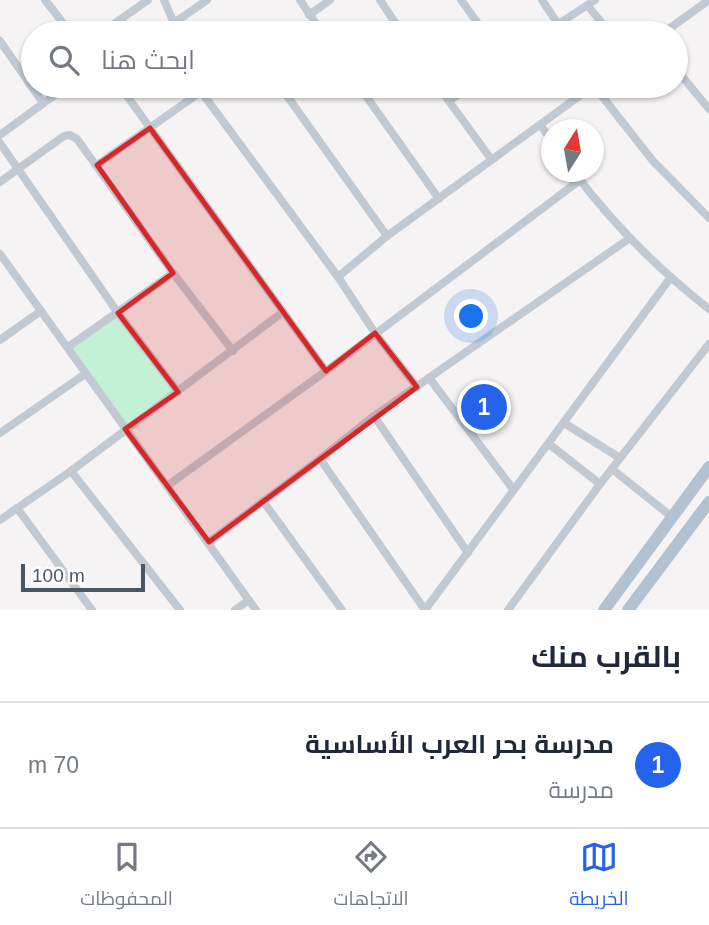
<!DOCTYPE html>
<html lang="ar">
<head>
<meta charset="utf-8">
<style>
  :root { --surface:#fff; --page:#f2f2f3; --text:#1f2937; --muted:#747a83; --line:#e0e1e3; --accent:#2563eb }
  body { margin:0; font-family:Arial,Cairo,sans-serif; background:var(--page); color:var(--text); direction:rtl }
  .compass { position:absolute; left:541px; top:119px; width:63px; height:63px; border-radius:50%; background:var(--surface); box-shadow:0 2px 5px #0004; rotate:11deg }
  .scale { position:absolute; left:21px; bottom:18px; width:124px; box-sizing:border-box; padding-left:7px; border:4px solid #4a5661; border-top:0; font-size:19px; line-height:24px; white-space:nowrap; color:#4a5661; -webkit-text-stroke:5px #fff; paint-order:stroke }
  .you { position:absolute; left:472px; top:317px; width:24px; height:24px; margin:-18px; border:5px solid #fff; border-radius:50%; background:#1a73e8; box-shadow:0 0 0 10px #1a73e833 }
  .badge { display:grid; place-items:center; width:46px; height:46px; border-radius:50%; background:var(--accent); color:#fff; font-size:23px; font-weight:700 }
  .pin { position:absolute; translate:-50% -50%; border:4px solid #fff; box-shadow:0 2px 7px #0006 }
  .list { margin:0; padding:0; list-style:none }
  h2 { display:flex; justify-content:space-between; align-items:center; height:91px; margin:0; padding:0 28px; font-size:30px }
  h2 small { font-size:23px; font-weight:400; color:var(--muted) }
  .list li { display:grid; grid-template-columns:46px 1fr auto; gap:21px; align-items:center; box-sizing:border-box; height:126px; padding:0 28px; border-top:2px solid var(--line) }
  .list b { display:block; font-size:26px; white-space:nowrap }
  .list p { margin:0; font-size:23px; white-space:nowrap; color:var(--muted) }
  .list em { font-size:23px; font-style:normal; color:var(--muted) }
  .icon { flex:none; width:38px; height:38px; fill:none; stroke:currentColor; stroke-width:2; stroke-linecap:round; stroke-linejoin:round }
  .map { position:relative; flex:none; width:709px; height:610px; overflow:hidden; direction:ltr }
  .search { position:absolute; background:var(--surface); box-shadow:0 2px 5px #0004; left:21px; right:21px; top:21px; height:77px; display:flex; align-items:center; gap:18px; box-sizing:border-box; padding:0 24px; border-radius:38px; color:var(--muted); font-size:26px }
  .sheet { height:217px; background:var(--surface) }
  nav { display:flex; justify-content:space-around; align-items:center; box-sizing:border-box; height:98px; border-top:2px solid var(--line); background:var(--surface); font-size:19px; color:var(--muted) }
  nav a { display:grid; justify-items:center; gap:4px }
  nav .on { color:var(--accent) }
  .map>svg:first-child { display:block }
  .green { fill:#c3f1d5 }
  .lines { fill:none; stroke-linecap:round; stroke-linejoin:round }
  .street { stroke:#c1cad2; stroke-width:8 }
  .primary { stroke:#b3c2d1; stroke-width:12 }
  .marked { fill:#d62828; fill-opacity:0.2; stroke:#d62828; stroke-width:5; stroke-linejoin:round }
</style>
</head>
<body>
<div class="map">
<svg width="709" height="610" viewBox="0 0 709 610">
  <rect width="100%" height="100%" fill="#f5f3f3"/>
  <path class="green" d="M 118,313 L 178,392 L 125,429 L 68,347 Z"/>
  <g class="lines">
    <g class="street">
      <path d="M 45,0 L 71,33"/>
      <path d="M 164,0 L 174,23"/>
      <path d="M 300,0 L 322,33"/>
      <path d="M 380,0 L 402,33"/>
      <path d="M 461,0 L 485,33"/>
      <path d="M 542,0 L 558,24"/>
      <path d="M 588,6 L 610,33"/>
      <path d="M 309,15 L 330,0"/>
      <path d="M 101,33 L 148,0"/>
      <path d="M 172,33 L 174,23 L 207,0"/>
      <path d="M 545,33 L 595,0"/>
      <path d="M 663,33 L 709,0"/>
      <path d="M 0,41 L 43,103"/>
      <path d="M 676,69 L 709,109"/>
      <path d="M 126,86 L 127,96 L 326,371"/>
      <path d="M 197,86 L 338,277 L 375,333 L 417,387"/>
      <path d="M 280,86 L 387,236"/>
      <path d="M 359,86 L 439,199"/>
      <path d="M 438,86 L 491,159"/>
      <path d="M 594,86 L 653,161 L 709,218"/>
      <path d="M 449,101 L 471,86"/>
      <path d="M 541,126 L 552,141"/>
      <path d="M 0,135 L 67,86"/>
      <path d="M 0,143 L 118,313 L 178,392"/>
      <path d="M 97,165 L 209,86"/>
      <path d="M 574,172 C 612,223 658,269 709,309"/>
      <path d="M 0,182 L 64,136 L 70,135 L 77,139 L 173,273 L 233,351"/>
      <path d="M 0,254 L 256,610"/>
      <path d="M 338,277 L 387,236 L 593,86"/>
      <path d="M 0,340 L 41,311"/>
      <path d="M 68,347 L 173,273"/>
      <path d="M 430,379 L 513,489"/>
      <path d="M 374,416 L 468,553"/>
      <path d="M 564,423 L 620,458"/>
      <path d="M 0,433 L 85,374"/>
      <path d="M 549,444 L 600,484"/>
      <path d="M 320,459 L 425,610"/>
      <path d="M 612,469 L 672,517"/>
      <path d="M 71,471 L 180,610"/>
      <path d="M 167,486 L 326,371 L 580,180"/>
      <path d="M 263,501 L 342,610"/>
      <path d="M 17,508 L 92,610"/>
      <path d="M 0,520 L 71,471 L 283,312"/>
      <path d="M 209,542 L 320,459 L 374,416 L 630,238"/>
      <path d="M 235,610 L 249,600"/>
      <path d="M 425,610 L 671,277"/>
      <path d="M 508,610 L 600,484 L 709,344"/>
    </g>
    <g class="primary">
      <path d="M 604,610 L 709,467"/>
      <path d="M 628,610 L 709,502"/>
    </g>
  </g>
  <path class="marked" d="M 150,128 L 326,371 L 375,333 L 417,387 L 209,542 L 125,429 L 178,392 L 118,313 L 173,273 L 97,165 Z"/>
</svg>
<svg class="compass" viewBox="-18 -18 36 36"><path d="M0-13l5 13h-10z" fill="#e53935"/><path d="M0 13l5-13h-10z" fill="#747a83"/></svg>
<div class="scale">100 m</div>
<div class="you"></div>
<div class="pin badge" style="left:484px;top:407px">1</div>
<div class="search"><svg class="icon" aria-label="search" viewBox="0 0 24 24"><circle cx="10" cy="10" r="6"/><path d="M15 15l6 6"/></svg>ابحث هنا</div>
</div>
<section class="sheet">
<h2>بالقرب منك<small></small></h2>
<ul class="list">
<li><span class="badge">1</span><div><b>مدرسة بحر العرب الأساسية</b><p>مدرسة</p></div><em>70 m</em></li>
</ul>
</section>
<nav>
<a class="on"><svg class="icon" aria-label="map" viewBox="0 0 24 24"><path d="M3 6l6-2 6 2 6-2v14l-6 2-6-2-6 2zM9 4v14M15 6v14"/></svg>الخريطة</a>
<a><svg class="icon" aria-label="directions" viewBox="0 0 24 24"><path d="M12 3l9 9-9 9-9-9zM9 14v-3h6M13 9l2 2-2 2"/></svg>الاتجاهات</a>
<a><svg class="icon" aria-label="saved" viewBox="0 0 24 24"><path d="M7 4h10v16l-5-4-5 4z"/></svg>المحفوظات</a>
</nav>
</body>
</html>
